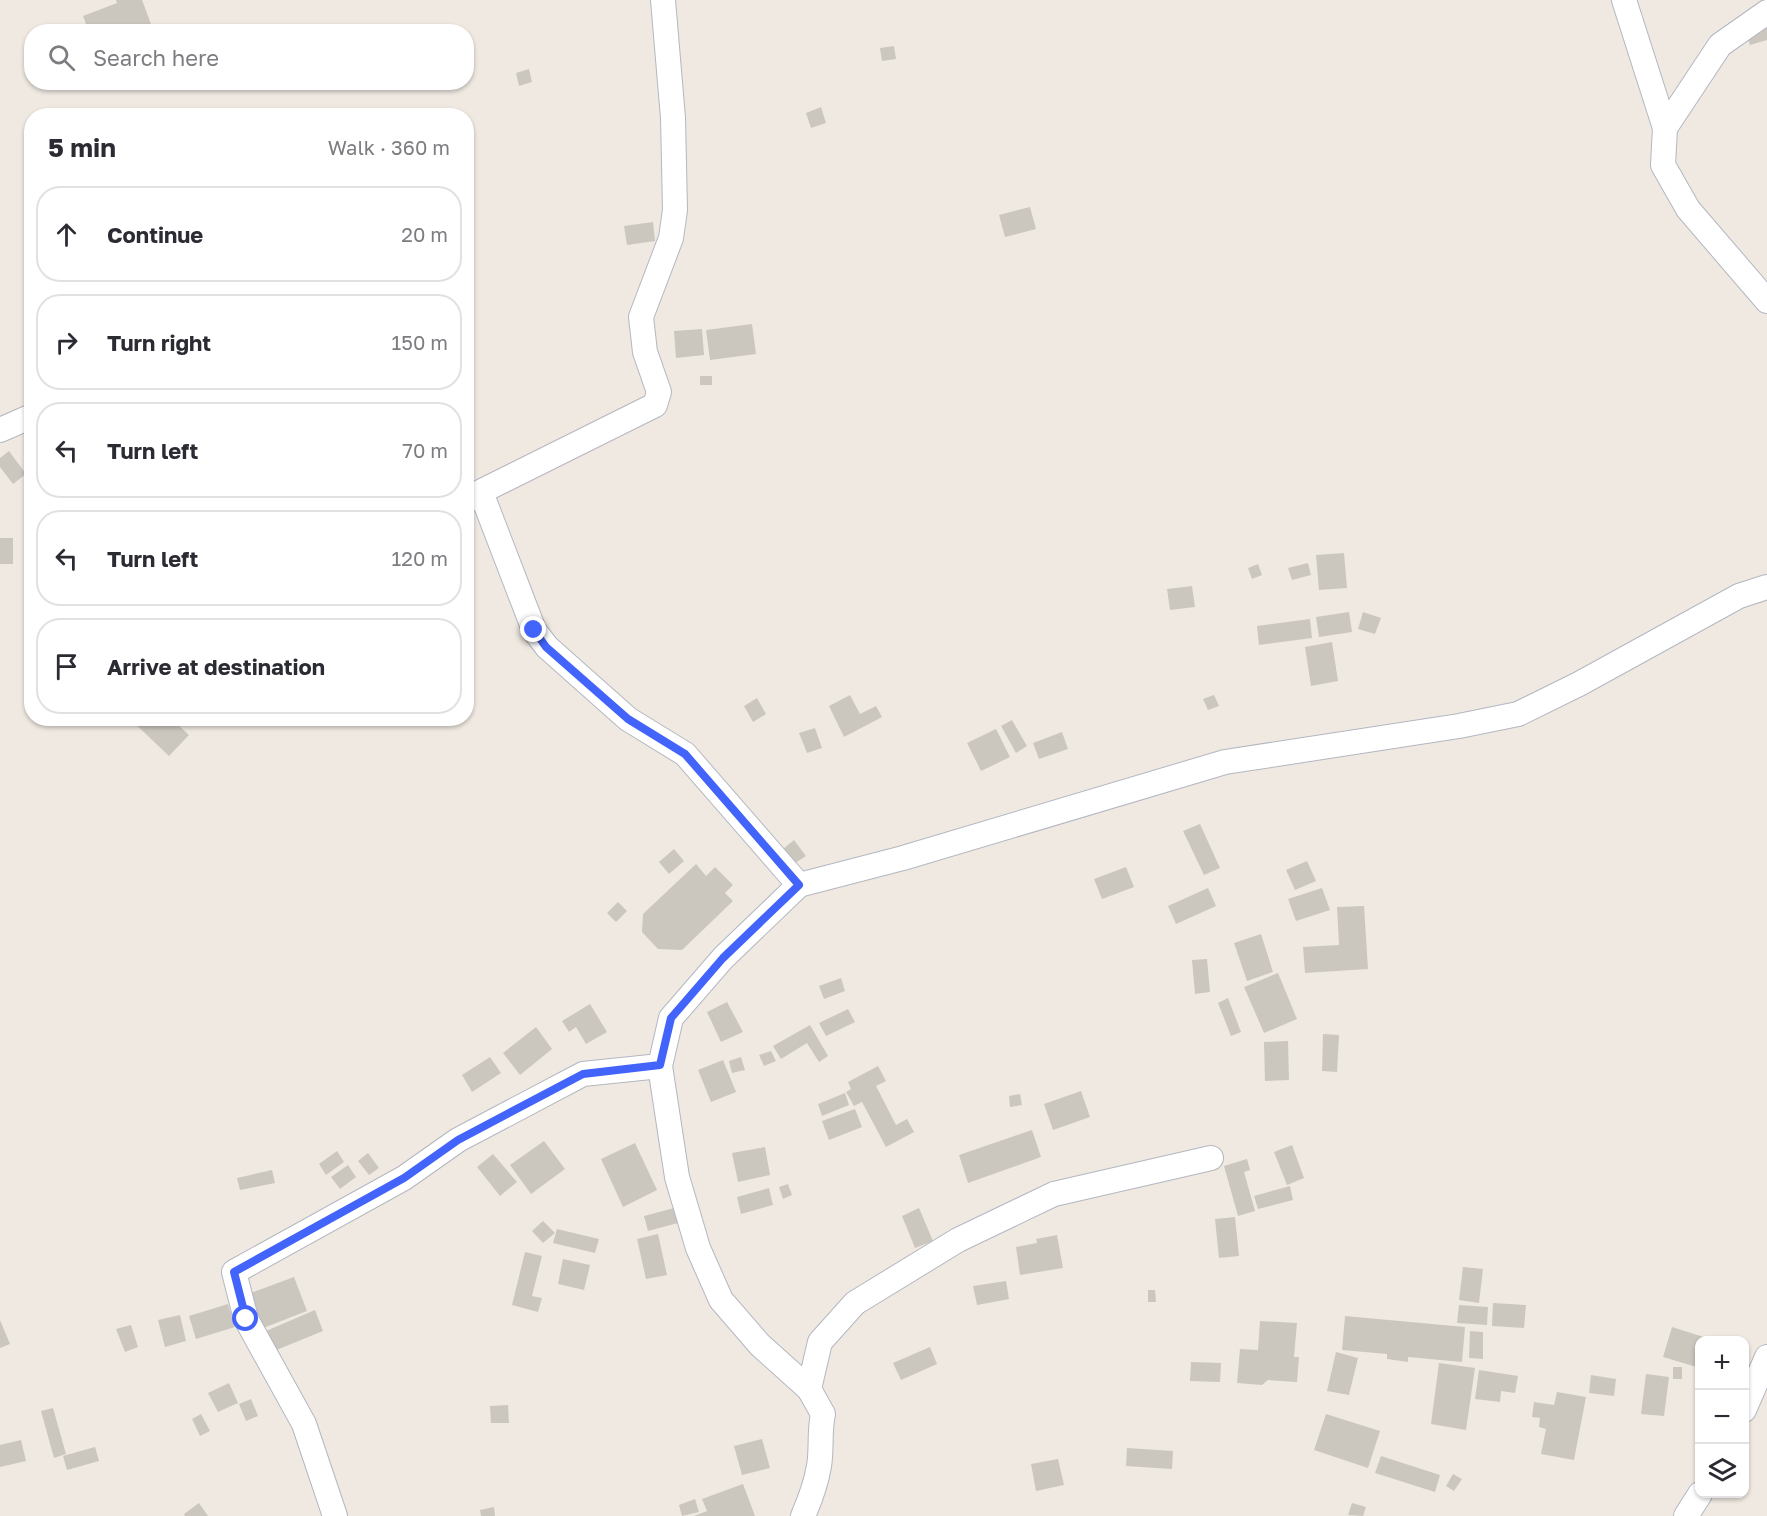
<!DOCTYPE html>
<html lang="en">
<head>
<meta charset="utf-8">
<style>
  :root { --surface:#fff; --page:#f7f7f7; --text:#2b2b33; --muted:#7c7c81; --line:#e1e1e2 }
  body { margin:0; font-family:"Golos Text",sans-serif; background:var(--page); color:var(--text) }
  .controls { position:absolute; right:18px; bottom:18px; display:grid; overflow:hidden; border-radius:12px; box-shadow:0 2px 4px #0004 }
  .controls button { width:54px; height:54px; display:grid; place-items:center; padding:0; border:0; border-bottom:2px solid var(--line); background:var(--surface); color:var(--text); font:30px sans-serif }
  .stop { position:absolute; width:18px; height:18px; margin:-14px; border:4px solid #4264fb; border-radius:50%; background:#fff }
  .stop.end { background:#4264fb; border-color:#fff; box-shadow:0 2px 6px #0008 }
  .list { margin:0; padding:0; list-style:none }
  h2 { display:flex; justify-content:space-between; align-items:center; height:78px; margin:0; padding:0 24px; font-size:26px }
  h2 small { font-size:20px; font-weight:400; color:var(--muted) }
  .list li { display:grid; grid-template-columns:39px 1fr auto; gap:18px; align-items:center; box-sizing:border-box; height:96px; margin:0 12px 12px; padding:0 12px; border:2px solid var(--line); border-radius:24px }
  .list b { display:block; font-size:22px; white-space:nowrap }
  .list em { font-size:20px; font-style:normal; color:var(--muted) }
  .icon { flex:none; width:33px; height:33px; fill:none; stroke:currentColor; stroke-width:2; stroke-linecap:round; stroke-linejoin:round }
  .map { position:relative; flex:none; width:1767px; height:1516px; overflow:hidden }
  .search { position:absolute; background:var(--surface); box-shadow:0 2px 4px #0004; left:24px; top:24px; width:450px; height:66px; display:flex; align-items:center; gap:15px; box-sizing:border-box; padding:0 21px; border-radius:24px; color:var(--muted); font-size:22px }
  .panel { position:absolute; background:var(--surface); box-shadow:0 2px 4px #0004; left:24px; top:108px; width:450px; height:618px; border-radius:24px }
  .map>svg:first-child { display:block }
  .building { fill:#cbc7bf }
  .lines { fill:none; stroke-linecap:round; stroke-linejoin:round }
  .minor-casing { stroke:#b4b7c1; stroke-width:26 }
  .minor { stroke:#fff; stroke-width:24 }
  .route { stroke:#4264fb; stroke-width:8 }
</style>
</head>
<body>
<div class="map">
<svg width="1767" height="1516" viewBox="0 0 1767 1516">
  <rect width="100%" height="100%" fill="#efe9e1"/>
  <g class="building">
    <path d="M 116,0 L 142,0 L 154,32 L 117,32 L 115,27 L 101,32 L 99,28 L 89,32 L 83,16 L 117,3 Z"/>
    <path d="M 1767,25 L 1767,40 L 1750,45 L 1746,32 Z"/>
    <path d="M 894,46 L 896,59 L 882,61 L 880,48 Z"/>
    <path d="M 529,69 L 532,82 L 519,86 L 516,73 Z"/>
    <path d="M 821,107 L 826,123 L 811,128 L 806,113 Z"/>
    <path d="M 1030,207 L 1036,229 L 1005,237 L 999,215 Z"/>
    <path d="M 653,222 L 655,241 L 627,245 L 624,226 Z"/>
    <path d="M 752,324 L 756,354 L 710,360 L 706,330 Z"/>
    <path d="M 702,329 L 704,355 L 676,358 L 674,331 Z"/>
    <rect x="700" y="376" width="12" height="9"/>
    <path d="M 9,451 L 26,474 L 13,484 L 0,467 L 0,458 Z"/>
    <rect x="0" y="538" width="13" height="26"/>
    <path d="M 1344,553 L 1347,588 L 1319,590 L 1316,555 Z"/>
    <path d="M 1308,563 L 1311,575 L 1292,580 L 1288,568 Z"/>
    <path d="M 1258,564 L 1262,575 L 1252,579 L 1248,568 Z"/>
    <path d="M 1192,586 L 1195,607 L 1170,610 L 1167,589 Z"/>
    <path d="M 1349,612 L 1352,632 L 1319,637 L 1316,617 Z"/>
    <path d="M 1363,612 L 1381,618 L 1375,634 L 1358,629 Z"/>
    <path d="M 1310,619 L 1312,638 L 1259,645 L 1257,626 Z"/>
    <path d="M 1332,642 L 1338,681 L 1311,686 L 1305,647 Z"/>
    <path d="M 850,695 L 860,714 L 876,706 L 882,717 L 844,737 L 829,706 Z"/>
    <path d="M 1214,695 L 1219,706 L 1208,710 L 1203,699 Z"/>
    <path d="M 757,698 L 766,714 L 753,722 L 744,706 Z"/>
    <path d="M 129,718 L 182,718 L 177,724 L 189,735 L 169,756 Z"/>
    <path d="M 1012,720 L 1027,746 L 1016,753 L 1001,726 Z"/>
    <path d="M 815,728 L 822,748 L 807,753 L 799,733 Z"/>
    <path d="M 996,729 L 1010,757 L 981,771 L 967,743 Z"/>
    <path d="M 1062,732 L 1068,749 L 1039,759 L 1033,743 Z"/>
    <path d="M 1200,824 L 1220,868 L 1204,875 L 1183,831 Z"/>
    <path d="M 794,840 L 806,856 L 795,863 L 777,854 Z"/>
    <path d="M 674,849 L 684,861 L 669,874 L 659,862 Z"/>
    <path d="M 1307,861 L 1316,881 L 1295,890 L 1286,870 Z"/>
    <path d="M 696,864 L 706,876 L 715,867 L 733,885 L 725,893 L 733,901 L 682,950 L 658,949 L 642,932 L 643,914 Z"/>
    <path d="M 1126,867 L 1134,887 L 1102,899 L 1094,879 Z"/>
    <path d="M 1208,888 L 1216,906 L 1176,924 L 1168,906 Z"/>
    <path d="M 1322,888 L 1330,910 L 1296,921 L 1288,899 Z"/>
    <path d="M 618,902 L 627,911 L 616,922 L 607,913 Z"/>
    <path d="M 1364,906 L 1368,969 L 1305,973 L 1303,947 L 1339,945 L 1337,907 Z"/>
    <path d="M 1261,934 L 1273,972 L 1247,981 L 1234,943 Z"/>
    <path d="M 1207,959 L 1210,992 L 1195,994 L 1192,960 Z"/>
    <path d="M 1278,973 L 1297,1019 L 1264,1033 L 1244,987 Z"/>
    <path d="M 841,978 L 845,991 L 824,999 L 819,986 Z"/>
    <path d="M 1228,998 L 1241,1032 L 1231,1036 L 1218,1003 Z"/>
    <path d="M 727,1002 L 743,1032 L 721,1042 L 707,1012 Z"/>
    <path d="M 590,1004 L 607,1032 L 586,1044 L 576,1027 L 569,1032 L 562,1021 Z"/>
    <path d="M 848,1009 L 855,1022 L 826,1036 L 819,1023 Z"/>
    <path d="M 810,1025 L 828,1056 L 819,1062 L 807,1043 L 781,1059 L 773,1046 Z"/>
    <path d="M 536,1027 L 552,1049 L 520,1075 L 503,1053 Z"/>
    <path d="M 1323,1034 L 1339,1035 L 1337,1072 L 1322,1071 Z"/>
    <path d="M 1288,1041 L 1289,1080 L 1265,1081 L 1264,1042 Z"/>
    <path d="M 771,1051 L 776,1061 L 764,1066 L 759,1055 Z"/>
    <path d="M 490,1057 L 501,1073 L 472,1092 L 462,1075 Z"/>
    <path d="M 741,1057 L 745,1070 L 732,1073 L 729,1061 Z"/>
    <path d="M 723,1060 L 736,1092 L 711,1102 L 698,1070 Z"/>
    <path d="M 878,1066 L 886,1081 L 876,1086 L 896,1125 L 907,1119 L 914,1132 L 886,1147 L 862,1102 L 854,1106 L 846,1092 L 851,1089 L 848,1082 Z"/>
    <path d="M 1081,1091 L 1090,1117 L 1053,1130 L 1044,1104 Z"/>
    <path d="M 845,1093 L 849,1105 L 822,1116 L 818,1104 Z"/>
    <path d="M 1020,1094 L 1022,1105 L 1010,1107 L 1009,1096 Z"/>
    <path d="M 855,1109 L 862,1127 L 829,1140 L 822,1121 Z"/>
    <path d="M 1032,1130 L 1041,1157 L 968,1183 L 959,1155 Z"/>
    <path d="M 544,1141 L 565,1169 L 531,1194 L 510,1165 Z"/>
    <path d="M 635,1143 L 657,1190 L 623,1207 L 601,1159 Z"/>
    <path d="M 1292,1145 L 1304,1178 L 1287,1185 L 1274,1152 Z"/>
    <path d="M 765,1147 L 770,1175 L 738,1182 L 732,1153 Z"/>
    <path d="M 337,1151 L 344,1162 L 326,1175 L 319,1164 Z"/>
    <path d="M 368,1153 L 379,1168 L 369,1175 L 358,1161 Z"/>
    <path d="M 493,1154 L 517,1182 L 500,1196 L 477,1167 Z"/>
    <path d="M 1247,1159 L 1250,1170 L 1244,1172 L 1255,1211 L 1238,1216 L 1224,1166 Z"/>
    <path d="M 348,1165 L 356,1177 L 340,1189 L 331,1177 Z"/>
    <path d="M 272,1170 L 275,1183 L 240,1190 L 237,1178 Z"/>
    <path d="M 788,1184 L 792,1195 L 783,1199 L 779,1187 Z"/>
    <path d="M 1290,1186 L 1293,1200 L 1258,1209 L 1254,1196 Z"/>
    <path d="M 769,1188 L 773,1205 L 741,1214 L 737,1197 Z"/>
    <path d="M 674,1208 L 678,1223 L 648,1231 L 644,1216 Z"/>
    <path d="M 919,1208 L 933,1241 L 915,1248 L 902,1216 Z"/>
    <path d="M 1235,1217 L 1239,1256 L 1219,1258 L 1215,1219 Z"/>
    <path d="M 543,1221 L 555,1233 L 543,1243 L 532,1231 Z"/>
    <path d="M 557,1229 L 599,1239 L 595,1253 L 553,1243 Z"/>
    <path d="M 658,1234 L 667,1275 L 646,1279 L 637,1239 Z"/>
    <path d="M 1057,1235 L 1063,1268 L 1020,1275 L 1016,1247 L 1037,1243 L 1036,1239 Z"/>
    <path d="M 525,1252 L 542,1256 L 532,1296 L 542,1298 L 538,1312 L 512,1305 Z"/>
    <path d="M 563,1259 L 590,1265 L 584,1290 L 558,1284 Z"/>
    <path d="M 1463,1267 L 1483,1269 L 1479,1303 L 1459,1300 Z"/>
    <path d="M 294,1277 L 307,1311 L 258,1330 L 245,1295 Z"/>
    <path d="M 1006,1281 L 1009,1299 L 977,1305 L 973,1286 Z"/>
    <path d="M 1148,1290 L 1155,1290 L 1156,1302 L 1148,1302 Z"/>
    <path d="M 1493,1303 L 1526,1305 L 1524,1328 L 1492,1326 Z"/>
    <path d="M 228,1304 L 235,1327 L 196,1339 L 189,1316 Z"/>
    <path d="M 1459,1305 L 1488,1307 L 1487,1325 L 1457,1323 Z"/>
    <path d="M 315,1310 L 323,1331 L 274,1351 L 266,1331 Z"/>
    <path d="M 180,1315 L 186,1341 L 165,1347 L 158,1320 Z"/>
    <path d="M 1345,1316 L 1465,1327 L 1462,1362 L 1408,1357 L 1408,1362 L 1387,1359 L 1387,1354 L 1342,1350 Z"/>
    <path d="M 0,1320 L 10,1344 L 0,1348 Z"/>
    <path d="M 1260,1321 L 1297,1323 L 1294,1357 L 1299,1357 L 1297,1382 L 1268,1380 L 1262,1385 L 1237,1383 L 1240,1349 L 1258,1350 Z"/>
    <path d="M 131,1325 L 138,1347 L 125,1352 L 116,1329 Z"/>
    <path d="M 1672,1327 L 1713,1340 L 1700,1340 L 1700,1368 L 1663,1357 Z"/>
    <path d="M 1470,1331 L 1483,1332 L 1483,1359 L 1469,1358 Z"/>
    <path d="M 930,1347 L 937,1364 L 901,1380 L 893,1363 Z"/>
    <path d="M 1336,1352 L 1358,1358 L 1349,1395 L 1327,1391 Z"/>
    <path d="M 1191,1362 L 1221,1363 L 1220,1382 L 1190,1381 Z"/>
    <path d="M 1439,1363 L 1475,1368 L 1466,1430 L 1431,1424 Z"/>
    <rect x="1673" y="1367" width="9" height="12"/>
    <path d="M 1479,1370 L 1518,1376 L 1515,1393 L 1501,1391 L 1500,1402 L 1475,1399 Z"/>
    <path d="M 1646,1374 L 1669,1377 L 1664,1416 L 1641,1414 Z"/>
    <path d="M 1591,1375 L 1616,1379 L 1614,1396 L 1589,1393 Z"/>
    <path d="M 229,1383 L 238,1403 L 218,1412 L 208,1393 Z"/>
    <path d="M 1557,1392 L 1586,1397 L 1574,1460 L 1541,1454 L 1546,1429 L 1539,1427 L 1540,1418 L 1532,1417 L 1534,1402 L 1554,1405 Z"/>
    <path d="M 251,1399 L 258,1416 L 246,1421 L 239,1404 Z"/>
    <path d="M 508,1405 L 509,1423 L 491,1423 L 490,1406 Z"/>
    <path d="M 53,1408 L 66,1454 L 54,1458 L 41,1411 Z"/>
    <path d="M 201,1414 L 210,1431 L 200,1436 L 192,1419 Z"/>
    <path d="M 1326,1414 L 1380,1431 L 1368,1468 L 1314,1450 Z"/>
    <path d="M 762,1439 L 770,1468 L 742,1475 L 734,1446 Z"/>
    <path d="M 21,1440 L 26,1461 L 0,1467 L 0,1445 Z"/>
    <path d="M 95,1447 L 99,1461 L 67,1470 L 63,1456 Z"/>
    <path d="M 1127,1448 L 1173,1451 L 1172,1469 L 1126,1466 Z"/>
    <path d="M 1381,1456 L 1440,1475 L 1435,1492 L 1375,1473 Z"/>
    <path d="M 1058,1459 L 1064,1485 L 1036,1491 L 1031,1464 Z"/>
    <path d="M 1453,1474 L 1462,1479 L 1454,1491 L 1446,1486 Z"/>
    <path d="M 743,1484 L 755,1516 L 694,1516 L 707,1511 L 702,1499 Z"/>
    <path d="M 695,1499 L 699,1512 L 682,1516 L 679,1505 Z"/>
    <path d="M 199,1503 L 208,1516 L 185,1516 L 184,1514 Z"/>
    <path d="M 1352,1503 L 1366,1507 L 1363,1516 L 1348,1515 Z"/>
    <path d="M 494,1507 L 495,1516 L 481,1516 L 480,1510 Z"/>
  </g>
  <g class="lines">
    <defs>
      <g id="minor">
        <path d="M 1624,0 L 1665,128 L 1663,165 L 1688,209 L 1767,301"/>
        <path d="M 1665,128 L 1720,45 L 1767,12"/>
        <path d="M 0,430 L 32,416"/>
        <path d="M 472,497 L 484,500 L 534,630 L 547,647 L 628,719 L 685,754 L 799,885"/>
        <path d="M 466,499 L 655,405 L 659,392 L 645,352 L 641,317 L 671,238 L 675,210 L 673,118 L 663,0"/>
        <path d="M 809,1389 L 760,1345 L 721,1300 L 698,1248 L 677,1177 L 660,1066 L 671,1018 L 723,958 L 799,885 L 903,858 L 1225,762 L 1459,726 L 1518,714 L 1579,684 L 1739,596 L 1767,587"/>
        <path d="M 1744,1410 L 1767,1357"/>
        <path d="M 335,1516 L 304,1424 L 246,1319 L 234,1272 L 404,1178 L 458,1140 L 583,1074 L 660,1066"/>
        <path d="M 803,1516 C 810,1500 816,1484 819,1466 C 822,1449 819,1432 823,1414 L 809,1389 L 820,1342 L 855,1303 L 958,1240 L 1054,1194 L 1211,1158"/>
        <path d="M 1686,1516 L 1700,1494"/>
      </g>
    </defs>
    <use href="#minor" class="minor-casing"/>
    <use href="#minor" class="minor"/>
  </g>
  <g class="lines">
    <path class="route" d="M 246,1319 L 234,1272 L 404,1178 L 458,1140 L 583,1074 L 660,1065 L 671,1018 L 723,958 L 799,885 L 685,754 L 628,719 L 546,647 L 534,630"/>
  </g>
</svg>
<div class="controls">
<button>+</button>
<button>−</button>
<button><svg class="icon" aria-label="layers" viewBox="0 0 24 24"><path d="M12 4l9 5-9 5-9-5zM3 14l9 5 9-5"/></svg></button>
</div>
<div class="stop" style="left:246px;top:1319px"></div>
<div class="stop end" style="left:534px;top:630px"></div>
<div class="search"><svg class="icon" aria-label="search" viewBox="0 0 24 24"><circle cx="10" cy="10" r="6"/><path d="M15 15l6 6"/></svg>Search here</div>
<section class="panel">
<h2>5 min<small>Walk · 360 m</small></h2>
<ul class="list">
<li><svg class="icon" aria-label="ahead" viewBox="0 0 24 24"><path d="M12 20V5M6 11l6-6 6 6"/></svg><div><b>Continue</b></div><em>20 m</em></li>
<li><svg class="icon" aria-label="right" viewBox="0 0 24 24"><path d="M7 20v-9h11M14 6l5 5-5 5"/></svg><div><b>Turn right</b></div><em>150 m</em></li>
<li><svg class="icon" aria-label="left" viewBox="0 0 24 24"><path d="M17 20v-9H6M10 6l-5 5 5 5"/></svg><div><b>Turn left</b></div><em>70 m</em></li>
<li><svg class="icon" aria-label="left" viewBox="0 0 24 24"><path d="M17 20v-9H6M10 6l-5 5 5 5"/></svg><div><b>Turn left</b></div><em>120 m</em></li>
<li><svg class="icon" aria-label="arrive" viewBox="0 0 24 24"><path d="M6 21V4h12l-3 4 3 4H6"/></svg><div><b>Arrive at destination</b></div></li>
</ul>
</section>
</div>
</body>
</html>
